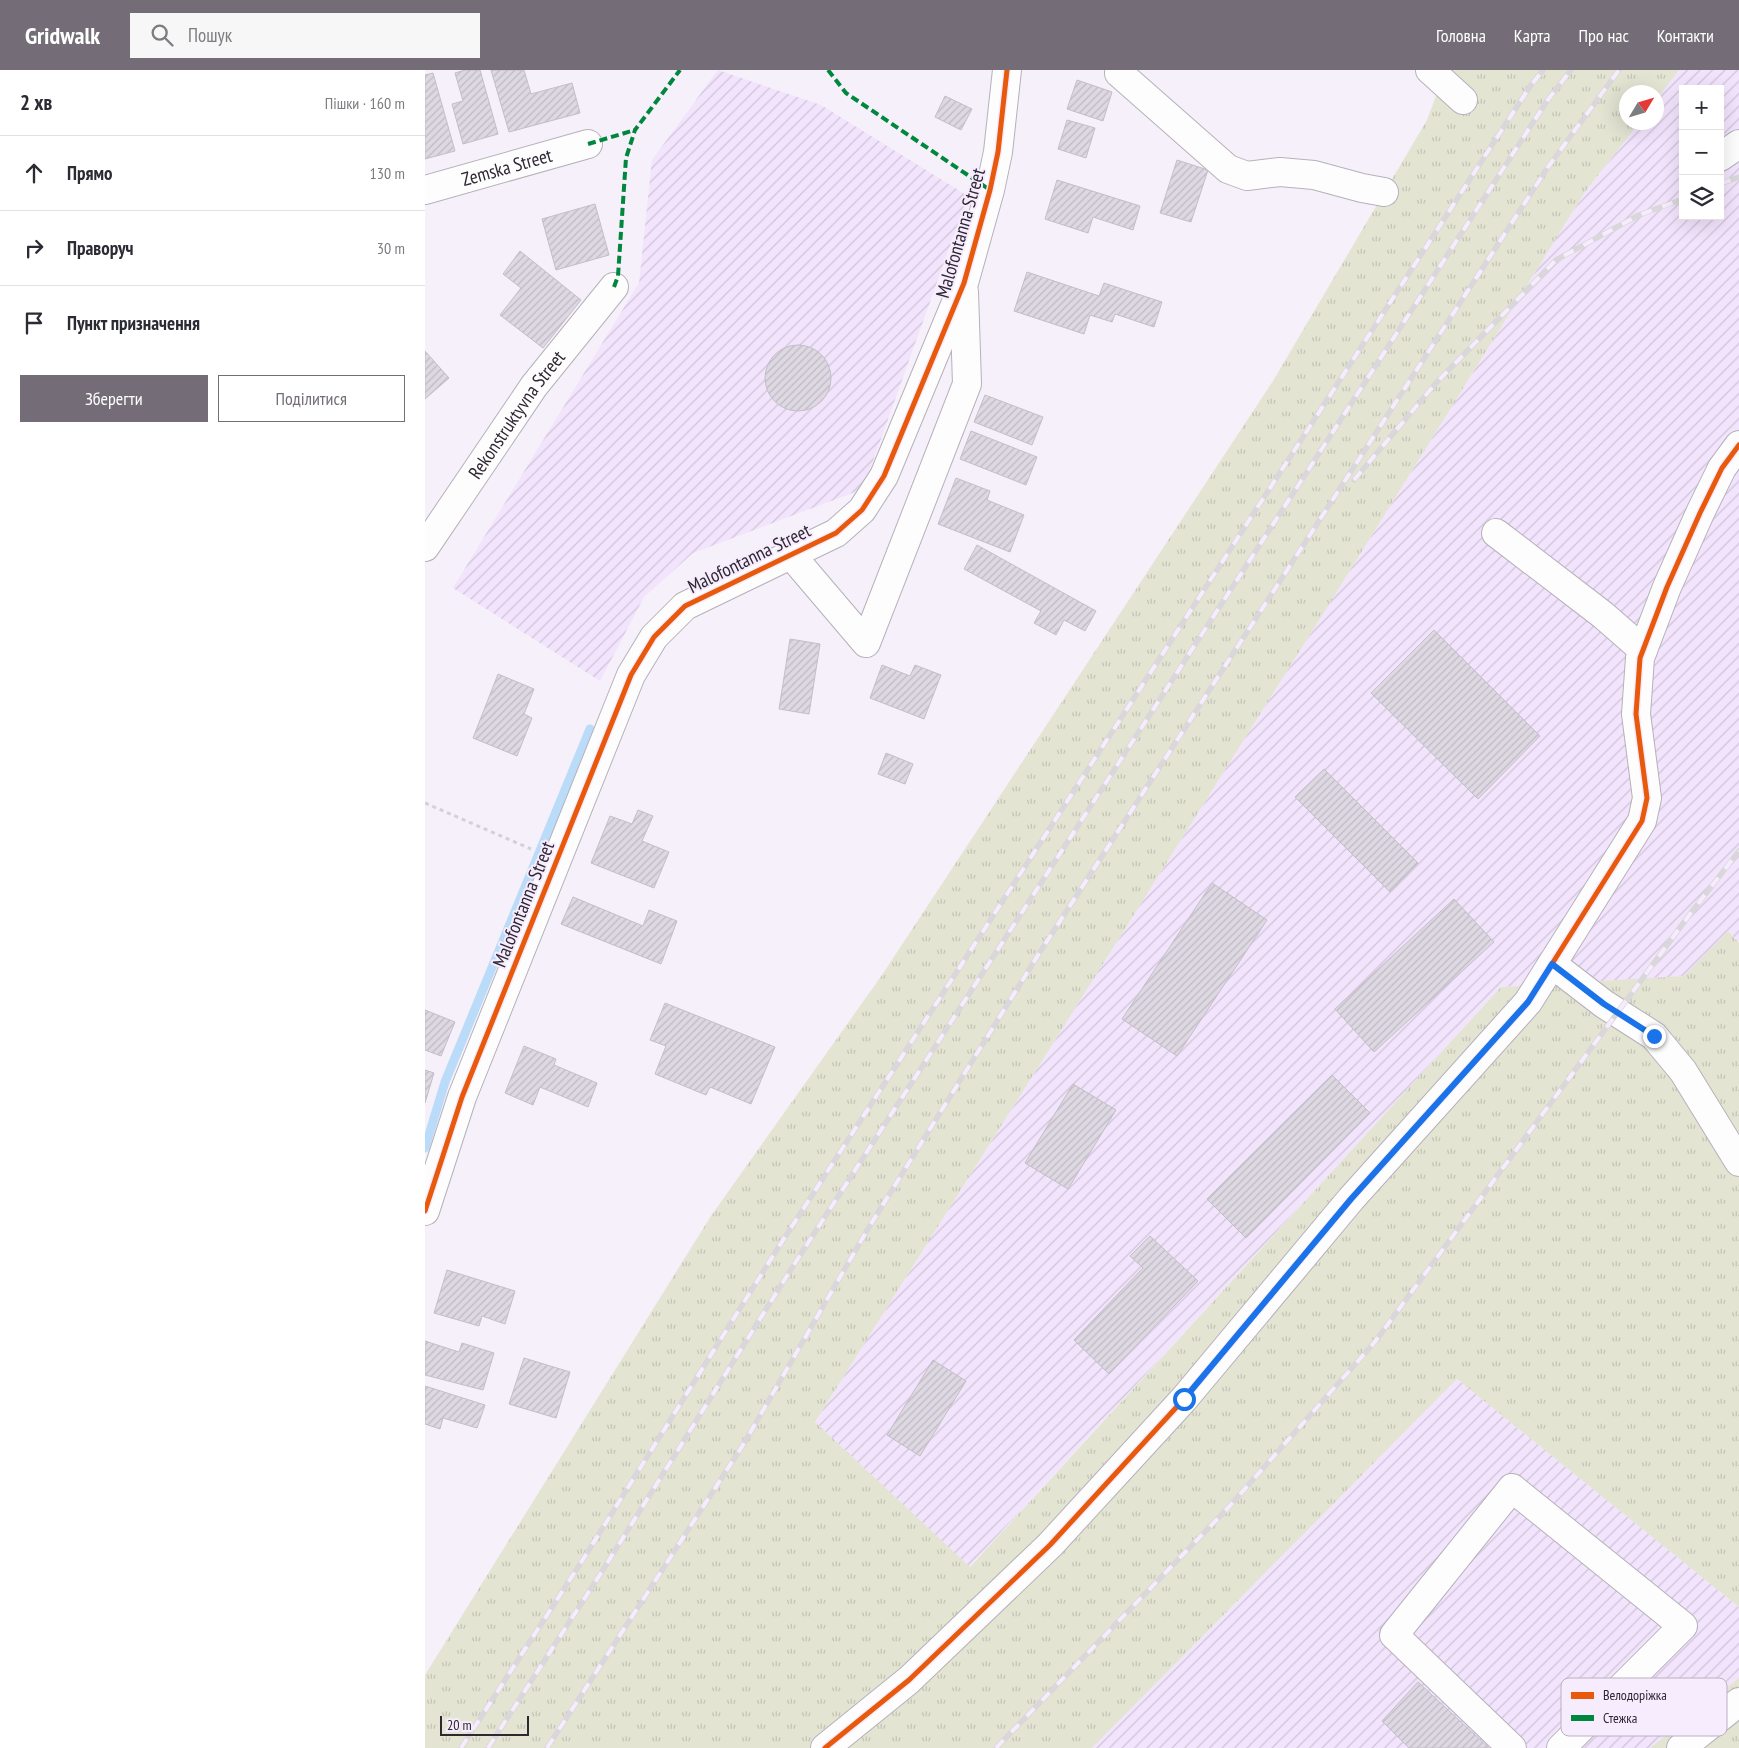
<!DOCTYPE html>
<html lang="uk">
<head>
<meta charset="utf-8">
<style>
  :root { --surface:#fff; --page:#f7f7f7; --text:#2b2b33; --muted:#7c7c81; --line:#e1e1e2; --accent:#746d78 }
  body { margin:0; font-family:"PT Sans Narrow",sans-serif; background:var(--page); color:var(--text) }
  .controls { position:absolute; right:15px; top:15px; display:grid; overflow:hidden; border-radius:0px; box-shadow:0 5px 20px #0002 }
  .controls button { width:45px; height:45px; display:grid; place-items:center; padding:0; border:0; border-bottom:1px solid var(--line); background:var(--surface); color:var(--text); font:25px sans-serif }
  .compass { position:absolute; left:1194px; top:15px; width:45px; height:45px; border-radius:50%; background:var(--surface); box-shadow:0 5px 20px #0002; rotate:52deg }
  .scale { position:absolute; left:15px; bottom:12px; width:89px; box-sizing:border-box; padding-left:5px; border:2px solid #2e2732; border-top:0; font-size:14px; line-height:18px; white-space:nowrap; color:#2e2732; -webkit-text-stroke:4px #f6ecfd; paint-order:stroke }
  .stop { position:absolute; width:15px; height:15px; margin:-11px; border:4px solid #1a73e8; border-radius:50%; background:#fff }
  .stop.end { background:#1a73e8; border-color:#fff; box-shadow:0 1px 5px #0008 }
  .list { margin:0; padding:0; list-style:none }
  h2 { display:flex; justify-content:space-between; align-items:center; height:65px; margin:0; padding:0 20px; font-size:21px }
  h2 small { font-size:16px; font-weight:400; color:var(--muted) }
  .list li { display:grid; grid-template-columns:32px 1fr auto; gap:15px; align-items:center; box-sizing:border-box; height:75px; padding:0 20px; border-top:1px solid var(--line) }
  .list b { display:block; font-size:19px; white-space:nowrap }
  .list em { font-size:16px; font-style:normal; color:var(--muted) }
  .actions { display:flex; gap:10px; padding:15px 20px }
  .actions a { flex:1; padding:11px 0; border:1px solid var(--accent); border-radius:0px; text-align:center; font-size:18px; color:var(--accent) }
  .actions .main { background:var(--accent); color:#fff }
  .icon { flex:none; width:28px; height:28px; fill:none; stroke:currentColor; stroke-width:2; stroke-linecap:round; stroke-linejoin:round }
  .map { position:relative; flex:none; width:1314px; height:1678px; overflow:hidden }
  header { display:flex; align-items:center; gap:30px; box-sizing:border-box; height:70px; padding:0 25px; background:var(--accent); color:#fff }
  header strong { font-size:24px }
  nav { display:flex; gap:28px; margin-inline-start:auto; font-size:18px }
  .search { width:350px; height:45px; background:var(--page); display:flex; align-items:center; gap:12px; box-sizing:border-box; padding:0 18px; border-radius:0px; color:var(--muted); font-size:19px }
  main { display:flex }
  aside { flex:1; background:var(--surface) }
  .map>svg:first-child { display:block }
  .industrial { fill:url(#industrial-furrows); fill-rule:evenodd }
  .grass { fill:url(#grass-tufts) }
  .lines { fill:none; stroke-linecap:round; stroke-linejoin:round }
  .stream { stroke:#bbdcf9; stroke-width:9 }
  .building { fill:url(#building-hatch); stroke:#c4bec8 }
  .minor-casing { stroke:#b6b1ba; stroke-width:30 }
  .path { stroke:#d4d1d6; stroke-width:3; stroke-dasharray:4 4; stroke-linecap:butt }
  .minor { stroke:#fefdfe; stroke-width:28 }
  .rail-casing { stroke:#d9d7da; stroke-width:5.5 }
  .rail { stroke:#f6ecfd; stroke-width:4; stroke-dasharray:11; stroke-linecap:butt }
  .quiet { stroke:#00873e; stroke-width:4; stroke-dasharray:8 4; stroke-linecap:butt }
  .cycleway-casing { stroke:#f6ecfd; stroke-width:8 }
  .cycleway { stroke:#e8590c; stroke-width:5 }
  .route { stroke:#1a73e8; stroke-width:6 }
  .labels { text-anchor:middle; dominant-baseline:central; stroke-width:4; stroke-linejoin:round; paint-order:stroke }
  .street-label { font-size:19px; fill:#2e2732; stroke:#f6ecfd }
  .key { fill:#f6ecfd; stroke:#bab1c0; stroke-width:1 }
  .key-label { font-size:14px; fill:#2e2732 }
</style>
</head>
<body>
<header>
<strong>Gridwalk</strong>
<div class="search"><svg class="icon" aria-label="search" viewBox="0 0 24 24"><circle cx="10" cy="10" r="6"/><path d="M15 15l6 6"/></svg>Пошук</div>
<nav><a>Головна</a><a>Карта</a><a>Про нас</a><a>Контакти</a></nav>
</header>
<main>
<aside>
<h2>2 хв<small>Пішки · 160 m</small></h2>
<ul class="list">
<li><svg class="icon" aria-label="ahead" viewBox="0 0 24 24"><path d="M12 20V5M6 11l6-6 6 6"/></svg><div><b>Прямо</b></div><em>130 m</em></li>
<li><svg class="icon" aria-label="right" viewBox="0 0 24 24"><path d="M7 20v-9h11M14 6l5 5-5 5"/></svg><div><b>Праворуч</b></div><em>30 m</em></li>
<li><svg class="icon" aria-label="arrive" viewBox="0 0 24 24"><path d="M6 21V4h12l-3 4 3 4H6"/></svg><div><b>Пункт призначення</b></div></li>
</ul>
<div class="actions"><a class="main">Зберегти</a><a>Поділитися</a></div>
</aside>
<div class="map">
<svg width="1314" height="1678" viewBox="0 0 1314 1678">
  <defs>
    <pattern id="industrial-furrows" width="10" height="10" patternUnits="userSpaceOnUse" patternTransform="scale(1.25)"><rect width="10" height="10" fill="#f2e4fc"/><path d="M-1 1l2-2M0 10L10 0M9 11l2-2" fill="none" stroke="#d0c4d8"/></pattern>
    <pattern id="grass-tufts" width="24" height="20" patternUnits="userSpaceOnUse" patternTransform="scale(1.25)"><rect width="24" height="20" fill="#e3e4d2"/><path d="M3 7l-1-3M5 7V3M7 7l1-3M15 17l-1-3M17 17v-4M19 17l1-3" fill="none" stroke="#c3c4b5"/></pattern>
    <pattern id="building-hatch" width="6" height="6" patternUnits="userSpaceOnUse" patternTransform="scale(1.25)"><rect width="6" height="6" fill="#ddd8e1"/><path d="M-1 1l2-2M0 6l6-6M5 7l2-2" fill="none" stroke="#beb9c2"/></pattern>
  </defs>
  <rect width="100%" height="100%" fill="#f5f0f9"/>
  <g class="industrial">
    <path d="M 293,0 L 396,35 L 543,126 L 438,419 L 268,483 L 219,527 L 175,611 L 28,518 L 214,213 L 227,90 Z"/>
    <path d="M 1254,0 L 1314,0 L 1314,873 L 1303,861 L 1260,906 L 1076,917 L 544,1497 L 390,1352 L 898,544 L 1160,122 L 1214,53 L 1232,52 L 1232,29 ZM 1258,19 L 1295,19 L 1295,146 L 1258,146 Z"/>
    <path d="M 1032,1309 L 1314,1537 L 1314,1608 L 1225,1678 L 667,1678 Z"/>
  </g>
  <g class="grass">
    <path d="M 1021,0 L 1254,0 L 1232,29 L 1232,22 L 1202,22 L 1202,52 L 1214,53 L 1160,122 L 898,544 L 390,1352 L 545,1497 L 1076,917 L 1259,906 L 1303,861 L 1314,873 L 1314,1537 L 1032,1309 L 667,1678 L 0,1678 L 0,1605 L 286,1146 L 457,905 L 848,311 L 1002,50 Z"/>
    <path d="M 1314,1608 L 1314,1678 L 1225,1678 Z"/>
  </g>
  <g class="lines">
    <path class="stream" d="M 0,1078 L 20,1012 L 165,659"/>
  </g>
  <g class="building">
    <path d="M 40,0 L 55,0 L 73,64 L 38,74 L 27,34 L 38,31 L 30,3 Z"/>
    <path d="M 66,0 L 99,0 L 106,24 L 147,13 L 155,43 L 84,62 Z"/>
    <path d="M 8,3 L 30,81 L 0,89 L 0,5 Z"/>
    <path d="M 652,10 L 687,22 L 678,51 L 642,39 Z"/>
    <path d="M 520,26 L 547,39 L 536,60 L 510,47 Z"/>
    <path d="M 642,50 L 670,58 L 661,88 L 633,79 Z"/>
    <path d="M 752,90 L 783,100 L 766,152 L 735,143 Z"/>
    <path d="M 632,110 L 715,136 L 708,160 L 668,147 L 663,163 L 620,149 Z"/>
    <path d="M 170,134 L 184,185 L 131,200 L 117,149 Z"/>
    <path d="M 95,181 L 156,230 L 118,278 L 75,245 L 96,218 L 78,204 Z"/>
    <path d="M 602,202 L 674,226 L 679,213 L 737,232 L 729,257 L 690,244 L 687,252 L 665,245 L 659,264 L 589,241 Z"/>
    <circle cx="373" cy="308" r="33"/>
    <path d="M 0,281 L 24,308 L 0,329 Z"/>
    <path d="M 560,325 L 618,347 L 607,375 L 549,352 Z"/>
    <path d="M 546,361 L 612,387 L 601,415 L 535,389 Z"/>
    <path d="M 531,408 L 565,421 L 562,430 L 599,445 L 585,482 L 513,454 Z"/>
    <path d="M 552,475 L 671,541 L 660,561 L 639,550 L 631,565 L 609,553 L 616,541 L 539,499 Z"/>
    <path d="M 1009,560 L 1115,666 L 1053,729 L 946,623 Z"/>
    <path d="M 365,569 L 395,574 L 384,644 L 354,639 Z"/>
    <path d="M 457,595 L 485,606 L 490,595 L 516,605 L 499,649 L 445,628 Z"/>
    <path d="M 73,604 L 109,619 L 99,644 L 107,648 L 92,686 L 48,668 Z"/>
    <path d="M 461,683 L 488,694 L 480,714 L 453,704 Z"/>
    <path d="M 899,699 L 993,793 L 965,822 L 870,727 Z"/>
    <path d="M 213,740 L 228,746 L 217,771 L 244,782 L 229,818 L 166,793 L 185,746 L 207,754 Z"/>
    <path d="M 787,813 L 842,850 L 752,986 L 697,949 Z"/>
    <path d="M 148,827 L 218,856 L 224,840 L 252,851 L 236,894 L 136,854 Z"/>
    <path d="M 1029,829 L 1069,872 L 949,982 L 910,939 Z"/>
    <path d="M 240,933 L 350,977 L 326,1034 L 285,1017 L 281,1025 L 230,1004 L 241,976 L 225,970 Z"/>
    <path d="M 0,940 L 30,952 L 16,986 L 0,980 Z"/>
    <path d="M 99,976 L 131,989 L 129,995 L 172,1013 L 163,1037 L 115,1017 L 108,1035 L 80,1023 Z"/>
    <path d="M 0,1000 L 9,1003 L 0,1033 Z"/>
    <path d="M 907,1005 L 945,1043 L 821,1168 L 782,1129 Z"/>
    <path d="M 648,1014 L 691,1040 L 643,1119 L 600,1093 Z"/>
    <path d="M 725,1166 L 773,1211 L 684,1304 L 649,1270 L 718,1198 L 705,1186 Z"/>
    <path d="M 22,1200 L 90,1221 L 80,1254 L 57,1246 L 54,1256 L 9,1243 Z"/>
    <path d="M 0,1271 L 34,1282 L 37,1273 L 69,1283 L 58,1320 L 0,1305 Z"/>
    <path d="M 99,1288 L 145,1302 L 131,1348 L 84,1334 Z"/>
    <path d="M 508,1290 L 541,1311 L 495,1386 L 462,1365 Z"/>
    <path d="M 0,1316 L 60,1335 L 52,1358 L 18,1348 L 15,1359 L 0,1354 Z"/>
    <path d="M 993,1612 L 1064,1678 L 984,1678 L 957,1651 Z"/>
  </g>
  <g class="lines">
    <defs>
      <g id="minor">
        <path d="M 1005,0 L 1038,30"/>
        <path d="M 694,3 L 803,99 L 822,106 L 855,102 L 889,105 L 937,118 L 959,122"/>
        <path d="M 1295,87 L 1314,74"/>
        <path id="s1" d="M 0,120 L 163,74"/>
        <path d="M 1071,463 L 1178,545 L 1218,580"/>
        <path id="s2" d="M 0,477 L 109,316 L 189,217"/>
        <path d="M 367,486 L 441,573 L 542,314 L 539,222"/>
        <path d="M 1127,894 L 1179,934 L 1229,966 L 1258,1001 L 1314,1092"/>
        <path d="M 0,1141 L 37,1027 L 206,605 L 229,567 L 260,536 L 411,463 L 437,440 L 459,406 L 539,213 L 565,120 L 573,82 L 582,0"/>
        <path d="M 400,1678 L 484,1610 L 625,1475 L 759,1329 L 926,1129 L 1103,932 L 1217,751 L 1222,728 L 1211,644 L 1215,588 L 1242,517 L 1275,443 L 1297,398 L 1314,375"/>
        <path d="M 1087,1678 L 969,1565 L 1087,1418 L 1258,1556 L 1136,1678"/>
        <path d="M 1256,1678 L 1314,1632"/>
      </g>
    </defs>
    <use href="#minor" class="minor-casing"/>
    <path class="path" d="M 0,733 L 106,779"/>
    <use href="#minor" class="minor"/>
    <defs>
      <g id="rail">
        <path d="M 1295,114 L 1314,107"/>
        <path d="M 929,410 L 1011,313 L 1131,190 L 1214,145 L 1258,129"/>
        <path d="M 36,1678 L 157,1491 L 351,1181 L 1104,18 L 1118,0"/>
        <path d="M 63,1678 L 176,1503 L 370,1193 L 1122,31 L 1146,0"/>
        <path d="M 122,1678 L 318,1375 L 444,1157 L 615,882 L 1123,97 L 1194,0"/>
        <path d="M 571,1678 L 802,1439 L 949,1273 L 1265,844 L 1314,781"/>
      </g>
    </defs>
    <use href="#rail" class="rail-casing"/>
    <use href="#rail" class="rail"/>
    <g class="quiet">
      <path d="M 403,0 L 421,23 L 565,120"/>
      <path d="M 163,74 L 210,60"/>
      <path d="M 189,217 L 193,206 L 201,88 L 210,60 L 255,0"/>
    </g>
    <defs>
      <g id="cycleway">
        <path d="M 0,1141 L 37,1027 L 206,605 L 229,567 L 260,536 L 411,463 L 437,440 L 459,406 L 539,213 L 565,120 L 573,82 L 582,0"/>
        <path d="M 400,1678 L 484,1610 L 625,1475 L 759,1329 L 926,1129 L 1103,932 L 1217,751 L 1222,728 L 1211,644 L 1215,588 L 1242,517 L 1275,443 L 1297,398 L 1314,375"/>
      </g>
    </defs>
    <use href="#cycleway" class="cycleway-casing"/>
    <use href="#cycleway" class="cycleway"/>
  </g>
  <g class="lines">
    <path class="route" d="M 759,1329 L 926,1129 L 1103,932 L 1127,894 L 1179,934 L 1229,966"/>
  </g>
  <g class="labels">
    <g class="street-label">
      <text stroke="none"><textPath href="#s1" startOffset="85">Zemska Street</textPath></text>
      <text transform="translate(535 163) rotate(-74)">Malofontanna Street</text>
      <text stroke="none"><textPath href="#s2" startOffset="161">Rekonstruktyvna Street</textPath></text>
      <text transform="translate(324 488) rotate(-26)">Malofontanna Street</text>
      <text transform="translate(98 834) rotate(-68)">Malofontanna Street</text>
    </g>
  </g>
  <rect x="1136" y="1608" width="166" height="58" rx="8" class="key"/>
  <rect x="1146" y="1622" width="23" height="7" fill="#e8590c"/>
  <rect x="1146" y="1645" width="23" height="6" fill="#00873e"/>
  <g class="key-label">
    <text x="1178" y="1630">Велодоріжка</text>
    <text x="1178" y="1653">Стежка</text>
  </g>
</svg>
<div class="controls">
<button>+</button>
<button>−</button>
<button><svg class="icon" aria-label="layers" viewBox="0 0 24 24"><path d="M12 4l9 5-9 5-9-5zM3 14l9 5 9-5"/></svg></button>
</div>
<svg class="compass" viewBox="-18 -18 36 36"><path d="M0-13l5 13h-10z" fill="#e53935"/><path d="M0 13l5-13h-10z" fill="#7c7c81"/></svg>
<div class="scale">20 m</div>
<div class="stop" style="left:759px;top:1329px"></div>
<div class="stop end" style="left:1229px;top:966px"></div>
</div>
</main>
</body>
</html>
